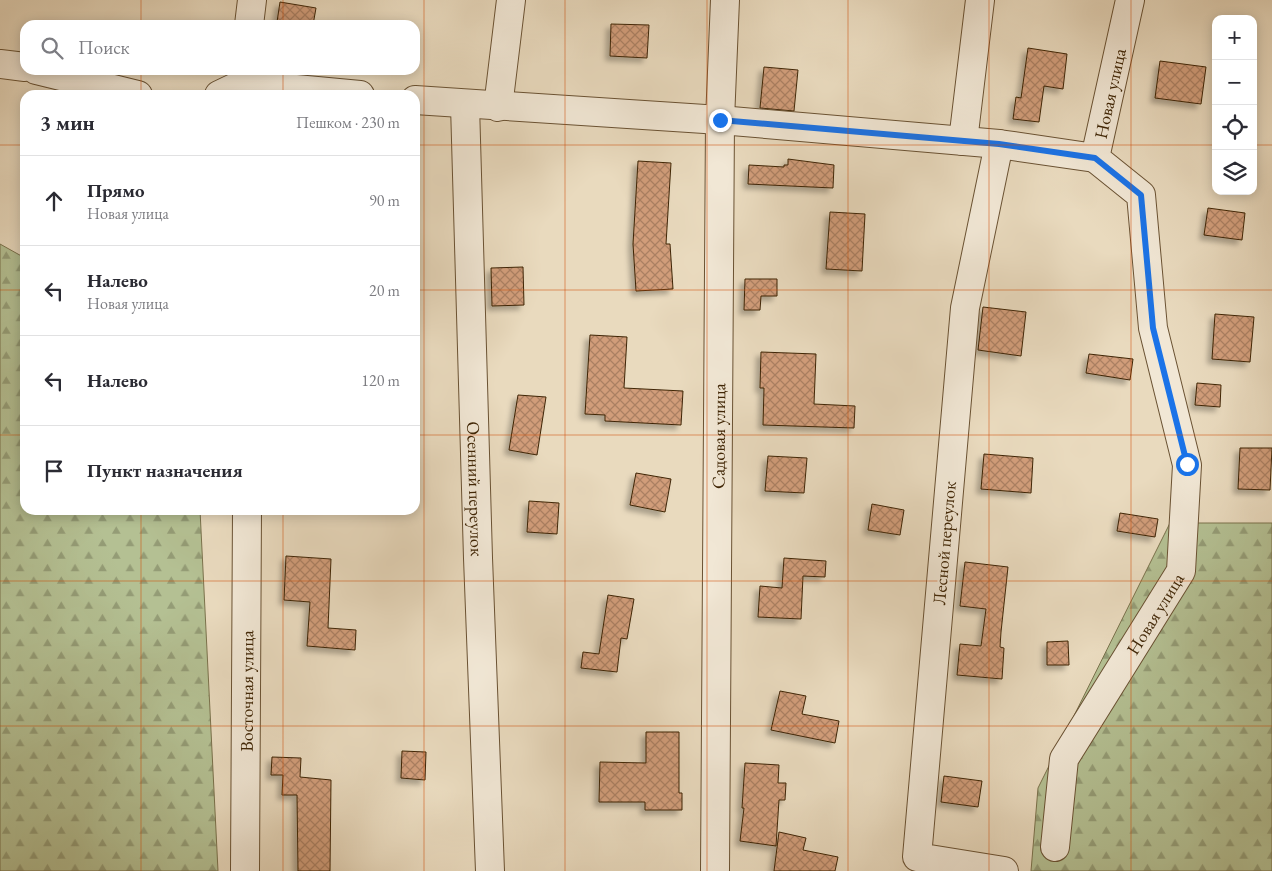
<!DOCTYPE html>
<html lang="ru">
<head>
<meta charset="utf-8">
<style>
  :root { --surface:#fff; --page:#f2f2f3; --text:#2b2b33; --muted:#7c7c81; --line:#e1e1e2 }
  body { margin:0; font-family:"EB Garamond",serif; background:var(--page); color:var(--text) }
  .controls { position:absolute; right:15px; top:15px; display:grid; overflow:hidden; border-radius:10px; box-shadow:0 2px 12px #0003 }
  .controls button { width:45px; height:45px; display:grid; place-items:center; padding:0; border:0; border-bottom:1px solid var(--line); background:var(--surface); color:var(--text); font:25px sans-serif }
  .stop { position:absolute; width:15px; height:15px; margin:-11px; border:4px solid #1a73e8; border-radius:50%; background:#fff }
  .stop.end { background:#1a73e8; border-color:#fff; box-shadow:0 1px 5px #0008 }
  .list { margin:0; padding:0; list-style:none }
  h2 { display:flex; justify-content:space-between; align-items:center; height:65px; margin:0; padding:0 20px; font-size:21px }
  h2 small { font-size:16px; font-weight:400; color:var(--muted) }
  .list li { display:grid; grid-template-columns:32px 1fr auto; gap:15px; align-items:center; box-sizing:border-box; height:90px; padding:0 20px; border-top:1px solid var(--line) }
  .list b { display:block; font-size:19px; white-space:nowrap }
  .list p { margin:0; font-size:16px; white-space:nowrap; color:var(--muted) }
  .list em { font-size:16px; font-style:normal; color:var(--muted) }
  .icon { flex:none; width:28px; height:28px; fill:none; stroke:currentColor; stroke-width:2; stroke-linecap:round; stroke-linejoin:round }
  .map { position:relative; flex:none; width:1272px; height:871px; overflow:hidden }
  .search { position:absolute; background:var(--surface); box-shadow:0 2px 12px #0003; left:20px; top:20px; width:400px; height:55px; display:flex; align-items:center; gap:12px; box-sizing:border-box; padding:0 18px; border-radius:15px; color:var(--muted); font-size:19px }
  .panel { position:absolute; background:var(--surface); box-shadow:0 2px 12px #0003; left:20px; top:90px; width:400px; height:425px; border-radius:15px }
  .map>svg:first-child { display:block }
  .forest { fill:url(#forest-firs); stroke:#7a724c }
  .building { fill:url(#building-cross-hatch); stroke:#3f2505; filter:url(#shadow) }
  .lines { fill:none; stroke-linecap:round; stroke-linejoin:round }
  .minor-casing { stroke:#6a5233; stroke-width:30 }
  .minor { stroke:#f1e7d5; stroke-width:28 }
  .route { stroke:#1a73e8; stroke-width:6 }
  .grid { fill:none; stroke:#cf510b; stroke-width:1; stroke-opacity:0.55 }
  .labels { text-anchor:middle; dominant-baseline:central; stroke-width:4.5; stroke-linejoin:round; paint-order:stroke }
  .street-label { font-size:18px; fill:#3f2505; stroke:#f1e7d5 }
</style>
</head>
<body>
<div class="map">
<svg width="1272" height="871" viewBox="0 0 1272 871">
  <defs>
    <pattern id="forest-firs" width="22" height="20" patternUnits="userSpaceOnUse" patternTransform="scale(1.25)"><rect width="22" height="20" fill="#b4c093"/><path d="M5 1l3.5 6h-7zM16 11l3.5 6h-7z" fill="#949c76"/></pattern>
    <pattern id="building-cross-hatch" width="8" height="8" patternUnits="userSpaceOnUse" patternTransform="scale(1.25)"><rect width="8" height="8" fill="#d19d7a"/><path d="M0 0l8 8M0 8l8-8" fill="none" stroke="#ab8062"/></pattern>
    <filter id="shadow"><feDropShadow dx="-4.5" dy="4.5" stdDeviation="2.5" flood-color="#0004"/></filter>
  </defs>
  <rect width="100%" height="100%" fill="#e9dabe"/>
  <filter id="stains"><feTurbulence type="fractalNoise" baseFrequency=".004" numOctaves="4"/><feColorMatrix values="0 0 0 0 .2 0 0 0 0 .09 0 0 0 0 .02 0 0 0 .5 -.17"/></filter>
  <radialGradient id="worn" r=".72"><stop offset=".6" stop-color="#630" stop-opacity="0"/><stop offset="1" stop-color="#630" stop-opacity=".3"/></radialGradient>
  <g class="forest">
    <path d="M 0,244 L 25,258 L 25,510 L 200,510 L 218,871 L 0,871 Z"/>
    <path d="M 1170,523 L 1272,523 L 1272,871 L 1031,871 L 1038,788 Z"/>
  </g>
  <g class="building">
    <path d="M 280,2 L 316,8 L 313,25 L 277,22 Z"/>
    <path d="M 611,24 L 649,25 L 647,58 L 610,56 Z"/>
    <path d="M 1028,48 L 1067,54 L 1063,89 L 1044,86 L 1039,122 L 1013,119 L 1016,97 L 1021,98 Z"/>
    <path d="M 1160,61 L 1206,67 L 1201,104 L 1155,98 Z"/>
    <path d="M 764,67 L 798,70 L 794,111 L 760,108 Z"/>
    <path d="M 788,159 L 834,165 L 833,188 L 748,184 L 749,165 L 784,167 L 784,165 L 788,165 Z"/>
    <path d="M 638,161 L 671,163 L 666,244 L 670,244 L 673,289 L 636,291 L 633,244 Z"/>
    <path d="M 1208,208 L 1245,213 L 1242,240 L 1204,235 Z"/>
    <path d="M 830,212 L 865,214 L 862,271 L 826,269 Z"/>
    <path d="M 523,267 L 524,305 L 492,306 L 491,268 Z"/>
    <path d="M 745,279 L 777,279 L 777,296 L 761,296 L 760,310 L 744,310 Z"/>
    <path d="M 983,307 L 1026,312 L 1021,356 L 978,350 Z"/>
    <path d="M 1215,314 L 1254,317 L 1250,362 L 1212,359 Z"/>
    <path d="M 590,335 L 627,337 L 624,388 L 683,391 L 681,425 L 605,421 L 605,415 L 585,414 Z"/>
    <path d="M 761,352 L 816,354 L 814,404 L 855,406 L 854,428 L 763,425 L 764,388 L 760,388 Z"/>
    <path d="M 1089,354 L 1133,359 L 1130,380 L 1086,373 Z"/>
    <path d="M 1197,383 L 1221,385 L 1220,407 L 1195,405 Z"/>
    <path d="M 518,395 L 546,397 L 537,455 L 509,450 Z"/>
    <path d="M 1240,448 L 1272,448 L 1270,490 L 1238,489 Z"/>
    <path d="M 984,454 L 1033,458 L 1031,493 L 981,489 Z"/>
    <path d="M 768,456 L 807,458 L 804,493 L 765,491 Z"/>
    <path d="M 636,473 L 671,479 L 665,512 L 630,505 Z"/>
    <path d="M 529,501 L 559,503 L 557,534 L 527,532 Z"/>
    <path d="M 872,504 L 904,510 L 900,535 L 868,530 Z"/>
    <path d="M 1120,513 L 1158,519 L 1155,537 L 1117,531 Z"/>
    <path d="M 286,556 L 331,559 L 328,628 L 356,630 L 355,650 L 307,646 L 310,602 L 284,600 Z"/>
    <path d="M 784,558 L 826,561 L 825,577 L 803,576 L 801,619 L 758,617 L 760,586 L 782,588 Z"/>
    <path d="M 965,562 L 1008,567 L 1001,632 L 1000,647 L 1004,648 L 1002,679 L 957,675 L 960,644 L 981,646 L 986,609 L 960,606 Z"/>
    <path d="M 608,595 L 634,599 L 627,639 L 621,638 L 617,672 L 581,668 L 583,652 L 599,654 Z"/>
    <path d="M 1068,641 L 1069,665 L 1047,665 L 1047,642 Z"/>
    <path d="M 780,691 L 806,696 L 802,714 L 839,721 L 835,743 L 771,730 Z"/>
    <path d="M 646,732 L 679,732 L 679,793 L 682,793 L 682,810 L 645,810 L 645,802 L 599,802 L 600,762 L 646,763 Z"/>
    <path d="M 402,751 L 426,752 L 425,780 L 401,778 Z"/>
    <path d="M 272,757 L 301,758 L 300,777 L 331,780 L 330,871 L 298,871 L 297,795 L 282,795 L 283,775 L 271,775 Z"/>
    <path d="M 745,763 L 779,765 L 778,783 L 786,783 L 785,800 L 779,800 L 776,846 L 740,841 L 744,808 L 742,808 Z"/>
    <path d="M 944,776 L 982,781 L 978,807 L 941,802 Z"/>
    <path d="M 779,832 L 806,838 L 803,850 L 838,857 L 835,871 L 774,871 Z"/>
  </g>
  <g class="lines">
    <defs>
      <g id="minor">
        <path d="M 249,25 L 252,0"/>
        <path d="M 0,64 L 25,67"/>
        <path d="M 36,70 L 138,95"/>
        <path d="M 219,95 L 242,84 L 360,95"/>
        <path d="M 415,100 L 720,120 L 999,144 L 1095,158"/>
        <path id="s1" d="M 465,105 L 478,558 L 490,871"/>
        <path d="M 498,107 L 511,0"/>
        <path d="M 963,141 L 980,0"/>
        <path d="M 999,144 L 965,308 L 917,857 L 1004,871"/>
        <path id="s2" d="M 1055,847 L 1064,759 L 1181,571 L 1187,465 L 1153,328 L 1141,195 L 1095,158 L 1130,0"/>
        <path id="s3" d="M 245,871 L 247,510"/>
        <path id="s4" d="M 715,871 L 720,120 L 725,0"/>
      </g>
    </defs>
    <use href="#minor" class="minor-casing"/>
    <use href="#minor" class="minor"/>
  </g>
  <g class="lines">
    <path class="route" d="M 720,120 L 999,144 L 1095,158 L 1141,195 L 1153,328 L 1187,464"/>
  </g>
  <path class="grid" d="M 141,0 L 141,25M 283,0 L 283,25M 424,0 L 424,871M 565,0 L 565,871M 707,0 L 707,871M 848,0 L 848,871M 989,0 L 989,871M 1131,0 L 1131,871M 141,70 L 141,95M 283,70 L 283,95M 0,145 L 25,145M 415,145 L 1216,145M 1253,145 L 1272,145M 0,290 L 25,290M 415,290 L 1272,290M 0,435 L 25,435M 415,435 L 1272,435M 141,510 L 141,871M 283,510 L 283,871M 0,581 L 1272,581M 0,726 L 1272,726"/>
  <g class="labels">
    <g class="street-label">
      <text stroke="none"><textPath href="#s2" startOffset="816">Новая улица</textPath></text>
      <text stroke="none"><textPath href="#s4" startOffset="435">Садовая улица</textPath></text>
      <text stroke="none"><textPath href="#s1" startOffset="384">Осенний переулок</textPath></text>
      <text transform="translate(944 543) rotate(-85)">Лесной переулок</text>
      <text stroke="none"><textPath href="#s2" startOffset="260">Новая улица</textPath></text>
      <text stroke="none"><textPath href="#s3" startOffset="180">Восточная улица</textPath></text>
    </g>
  </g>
  <rect width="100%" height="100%" filter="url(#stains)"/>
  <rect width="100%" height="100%" fill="url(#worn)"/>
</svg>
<div class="controls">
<button>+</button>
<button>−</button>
<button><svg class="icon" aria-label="locate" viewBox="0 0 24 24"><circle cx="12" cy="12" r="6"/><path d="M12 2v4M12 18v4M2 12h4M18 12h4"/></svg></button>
<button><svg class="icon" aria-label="layers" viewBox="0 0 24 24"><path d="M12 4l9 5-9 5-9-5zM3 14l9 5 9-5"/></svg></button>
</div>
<div class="stop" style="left:1187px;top:464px"></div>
<div class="stop end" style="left:720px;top:120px"></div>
<div class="search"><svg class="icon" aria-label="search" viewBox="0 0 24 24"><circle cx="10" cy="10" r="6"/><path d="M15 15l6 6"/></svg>Поиск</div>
<section class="panel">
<h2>3 мин<small>Пешком · 230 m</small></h2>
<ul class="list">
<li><svg class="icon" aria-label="ahead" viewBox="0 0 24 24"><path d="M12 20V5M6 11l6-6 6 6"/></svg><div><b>Прямо</b><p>Новая улица</p></div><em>90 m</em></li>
<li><svg class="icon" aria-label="left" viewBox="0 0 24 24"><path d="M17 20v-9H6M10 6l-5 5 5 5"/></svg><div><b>Налево</b><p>Новая улица</p></div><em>20 m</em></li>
<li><svg class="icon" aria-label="left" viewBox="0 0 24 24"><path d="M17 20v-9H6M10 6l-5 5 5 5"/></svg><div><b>Налево</b></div><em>120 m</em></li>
<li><svg class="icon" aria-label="arrive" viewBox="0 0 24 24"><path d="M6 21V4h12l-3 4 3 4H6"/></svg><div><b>Пункт назначения</b></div></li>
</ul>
</section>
</div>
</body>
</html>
